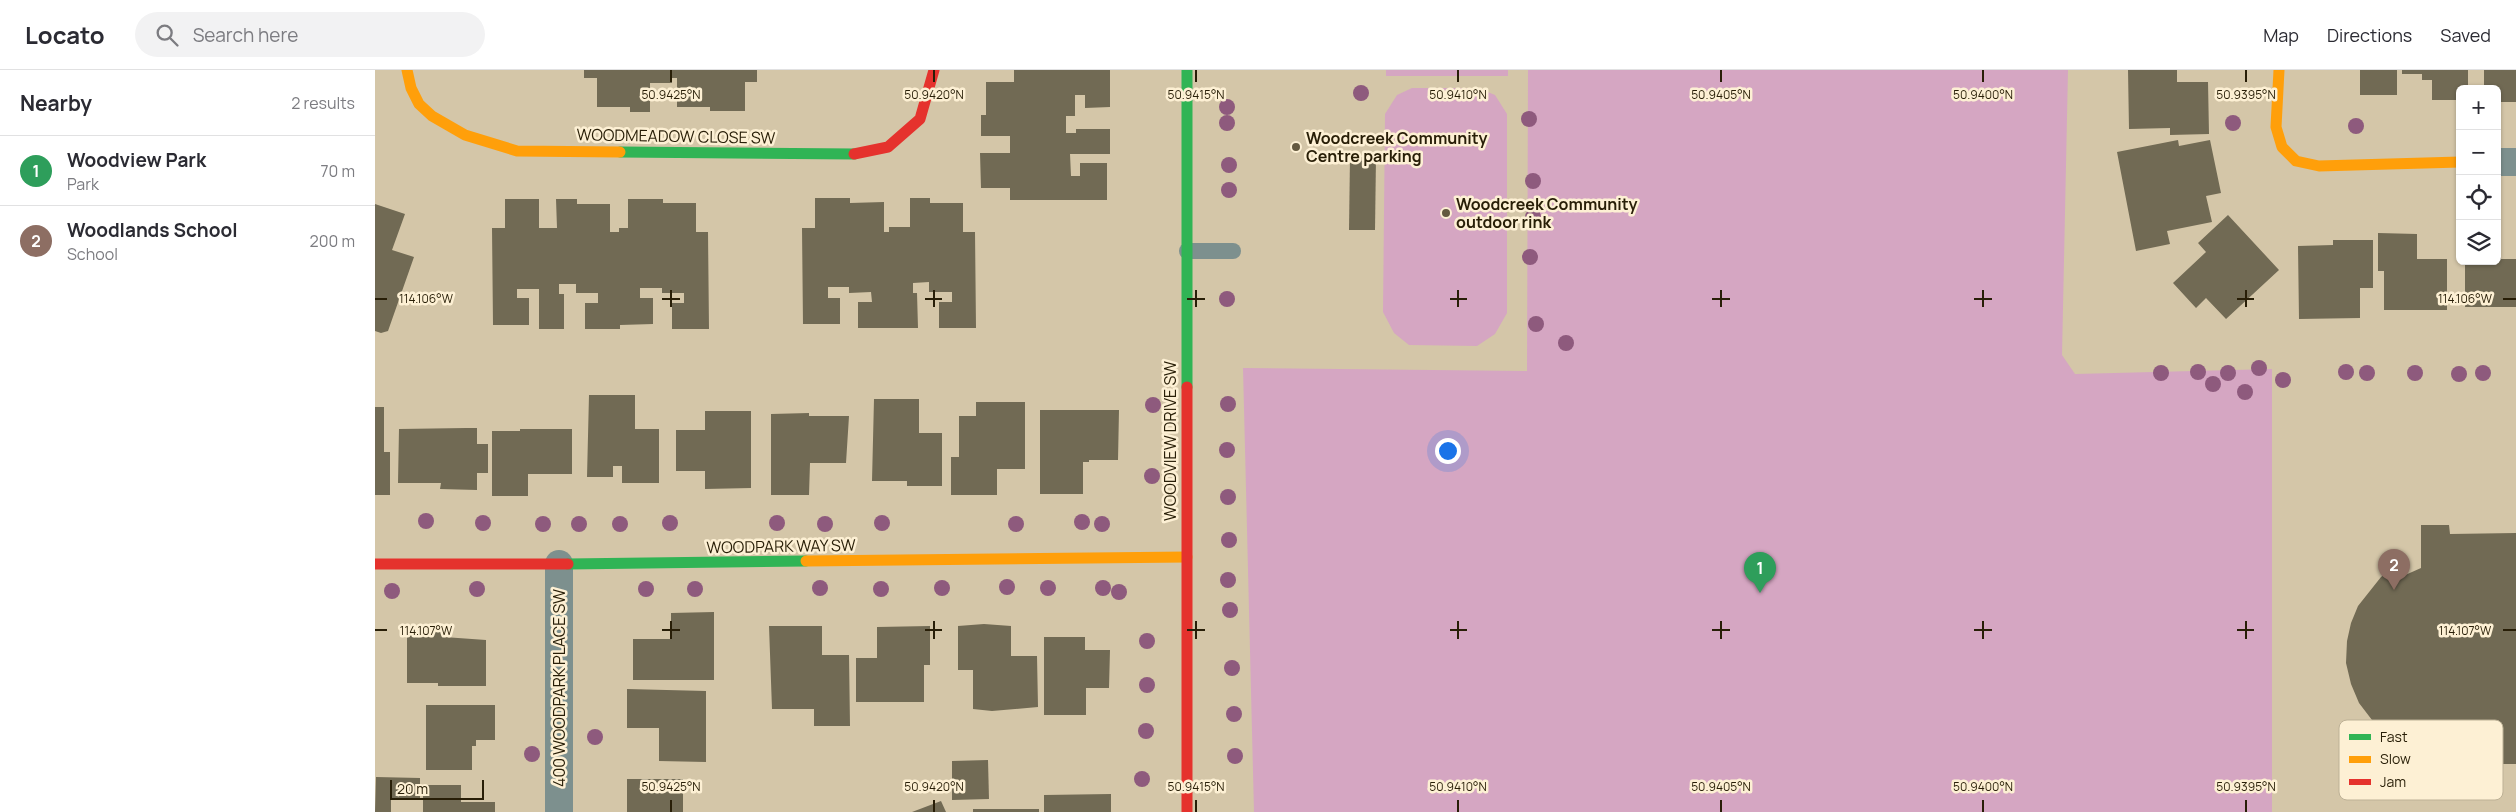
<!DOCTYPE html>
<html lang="en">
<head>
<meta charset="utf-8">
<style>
  :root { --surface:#fff; --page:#f2f2f3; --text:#2b2b33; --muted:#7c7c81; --line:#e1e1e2; --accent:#db2777 }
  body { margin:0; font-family:Manrope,sans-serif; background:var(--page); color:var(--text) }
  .controls { position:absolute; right:15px; top:15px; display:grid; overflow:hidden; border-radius:8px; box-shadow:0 1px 4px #0004 }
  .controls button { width:45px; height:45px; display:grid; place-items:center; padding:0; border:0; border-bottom:1px solid var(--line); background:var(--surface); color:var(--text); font:25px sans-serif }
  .scale { position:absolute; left:15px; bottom:12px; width:94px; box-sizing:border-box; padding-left:5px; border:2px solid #281e07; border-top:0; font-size:14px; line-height:18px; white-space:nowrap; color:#281e07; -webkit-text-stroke:4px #fdf0d4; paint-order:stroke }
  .you { position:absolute; left:1072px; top:380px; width:18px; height:18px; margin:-12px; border:4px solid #fff; border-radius:50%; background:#1a73e8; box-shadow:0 0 0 8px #1a73e833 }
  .badge { display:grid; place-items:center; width:32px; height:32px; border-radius:50%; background:var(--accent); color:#fff; font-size:16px; font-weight:700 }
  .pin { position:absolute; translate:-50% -41px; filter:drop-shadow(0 1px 2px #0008) }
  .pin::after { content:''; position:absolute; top:26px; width:18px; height:15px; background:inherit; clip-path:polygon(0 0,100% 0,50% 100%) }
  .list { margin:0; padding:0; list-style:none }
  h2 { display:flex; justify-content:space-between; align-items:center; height:65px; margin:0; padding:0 20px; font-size:21px }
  h2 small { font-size:16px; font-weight:400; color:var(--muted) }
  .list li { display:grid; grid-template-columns:32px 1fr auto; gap:15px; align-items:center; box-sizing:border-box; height:70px; padding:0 20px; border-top:1px solid var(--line) }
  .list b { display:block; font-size:19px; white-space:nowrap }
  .list p { margin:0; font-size:16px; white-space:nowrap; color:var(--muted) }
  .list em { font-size:16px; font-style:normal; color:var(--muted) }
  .icon { flex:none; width:28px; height:28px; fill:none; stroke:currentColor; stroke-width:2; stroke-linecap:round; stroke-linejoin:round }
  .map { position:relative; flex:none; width:2141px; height:742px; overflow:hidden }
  header { display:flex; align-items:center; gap:30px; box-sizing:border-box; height:70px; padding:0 25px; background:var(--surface); border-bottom:1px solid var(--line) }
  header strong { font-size:24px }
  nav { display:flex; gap:28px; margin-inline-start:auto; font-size:18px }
  .search { width:350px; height:45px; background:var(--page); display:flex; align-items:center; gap:12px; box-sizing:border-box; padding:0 18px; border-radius:28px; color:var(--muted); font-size:19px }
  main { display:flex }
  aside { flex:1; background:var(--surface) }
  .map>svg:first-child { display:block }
  .green { fill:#d5a6c2 }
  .building { fill:#716a54 }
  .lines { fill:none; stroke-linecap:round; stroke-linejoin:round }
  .lane { stroke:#7d908e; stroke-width:16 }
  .street { stroke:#7d908e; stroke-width:28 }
  .fast { stroke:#30b455; stroke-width:11 }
  .slow { stroke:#ff9f0a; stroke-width:11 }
  .jam { stroke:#e5322d; stroke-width:11 }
  .tree { fill:#8e5a7d }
  .ticks { fill:none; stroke:#281e07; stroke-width:2 }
  .poi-dot { fill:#64593f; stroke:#fdf0d4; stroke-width:2 }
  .labels { text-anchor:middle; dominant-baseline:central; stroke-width:5; stroke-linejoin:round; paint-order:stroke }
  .street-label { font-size:16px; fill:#281e07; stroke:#fdf0d4 }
  .poi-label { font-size:16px; font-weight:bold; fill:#281e07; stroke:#fdf0d4; text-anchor:start }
  .key { fill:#fdf0d4; stroke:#bdb196; stroke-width:1 }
  .key-label { font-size:14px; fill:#281e07 }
  .ticks-label { font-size:12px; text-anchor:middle; fill:#281e07; stroke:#fdf0d4; stroke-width:5; stroke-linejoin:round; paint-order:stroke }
</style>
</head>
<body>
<header>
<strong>Locato</strong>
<div class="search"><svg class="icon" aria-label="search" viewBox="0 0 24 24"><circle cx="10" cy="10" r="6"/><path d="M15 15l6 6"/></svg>Search here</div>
<nav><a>Map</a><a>Directions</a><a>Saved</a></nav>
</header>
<main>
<aside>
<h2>Nearby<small>2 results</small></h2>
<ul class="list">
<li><span class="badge" style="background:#2e9e5b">1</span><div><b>Woodview Park</b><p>Park</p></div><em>70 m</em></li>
<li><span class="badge" style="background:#8d6e63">2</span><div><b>Woodlands School</b><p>School</p></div><em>200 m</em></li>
</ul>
</aside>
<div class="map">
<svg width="2141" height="742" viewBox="0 0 2141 742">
  <rect width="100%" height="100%" fill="#d4c6a8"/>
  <g class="green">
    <rect x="1011" y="0" width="122" height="6"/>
    <path d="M 1153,0 L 1693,0 L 1687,285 L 1700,304 L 1897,299 L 1897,742 L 879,742 L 868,298 L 1152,301 Z"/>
    <path d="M 1037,18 L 1103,18 L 1120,25 L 1132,44 L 1132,243 L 1120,264 L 1102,276 L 1034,275 L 1019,263 L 1008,242 L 1010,44 L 1022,25 Z"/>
  </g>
  <g class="building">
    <path d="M 209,0 L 382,0 L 382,12 L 370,12 L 370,41 L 335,41 L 335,37 L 302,37 L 302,8 L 297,8 L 297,13 L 275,13 L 275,42 L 255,42 L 255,37 L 222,37 L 222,8 L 209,8 Z"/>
    <path d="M 639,0 L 735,0 L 735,37 L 710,38 L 710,25 L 700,25 L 700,46 L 691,46 L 691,63 L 701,63 L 701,59 L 735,59 L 735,84 L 695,84 L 696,106 L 705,106 L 705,93 L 732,93 L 732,130 L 635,130 L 635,118 L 606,118 L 605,83 L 635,83 L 635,66 L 606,66 L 606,45 L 611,45 L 611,12 L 639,12 Z"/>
    <path d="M 1753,0 L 1802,0 L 1802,12 L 1833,12 L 1834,64 L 1795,65 L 1795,58 L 1754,59 Z"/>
    <rect x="1985" y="0" width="37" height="25"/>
    <path d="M 2027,0 L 2093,0 L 2093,19 L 2085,19 L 2085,30 L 2057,30 L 2057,10 L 2047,10 L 2047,4 L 2027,4 Z"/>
    <path d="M 2109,0 L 2141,0 L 2141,32 L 2122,32 L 2122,19 L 2109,19 Z"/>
    <path d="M 1803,70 L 1804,76 L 1835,70 L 1846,123 L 1831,126 L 1837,152 L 1792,161 L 1795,174 L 1761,181 L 1742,82 Z"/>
    <path d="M 975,87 L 1001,87 L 1000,160 L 974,160 Z"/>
    <path d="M 440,128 L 475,128 L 475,133 L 509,132 L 509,162 L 514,162 L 514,157 L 535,157 L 535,128 L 555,128 L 555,133 L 588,133 L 588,162 L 600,162 L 601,258 L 564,258 L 564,232 L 577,232 L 577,222 L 554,222 L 554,212 L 538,213 L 538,223 L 542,223 L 543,258 L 483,258 L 483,232 L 497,232 L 496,222 L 474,223 L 474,217 L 453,217 L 453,228 L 465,228 L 465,254 L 428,254 L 427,158 L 440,158 Z"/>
    <path d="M 130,129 L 164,129 L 164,158 L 182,158 L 181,129 L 202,129 L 202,134 L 235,134 L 235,162 L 244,162 L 244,158 L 253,158 L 253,129 L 288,129 L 288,133 L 321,133 L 321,162 L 333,162 L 334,259 L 297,259 L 297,233 L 309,233 L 309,223 L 287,223 L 287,218 L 265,218 L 265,228 L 278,228 L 278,254 L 245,255 L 245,259 L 210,259 L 210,233 L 223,233 L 223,223 L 201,223 L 201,214 L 184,214 L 184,224 L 189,224 L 189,259 L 164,259 L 164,219 L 142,219 L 142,228 L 154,228 L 154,255 L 118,255 L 117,158 L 130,158 Z"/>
    <path d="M 0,134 L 30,144 L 17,180 L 39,187 L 13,261 L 6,263 L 0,261 Z"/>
    <path d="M 1853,145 L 1904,200 L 1851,249 L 1831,228 L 1821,238 L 1798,213 L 1831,182 L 1823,173 Z"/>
    <path d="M 2003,163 L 2042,164 L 2042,189 L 2072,189 L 2072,240 L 2009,240 L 2009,201 L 2003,201 Z"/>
    <path d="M 1958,170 L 1998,170 L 1998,218 L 1985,218 L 1985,248 L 1924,249 L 1923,176 L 1958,175 Z"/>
    <path d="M 2122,170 L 2126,170 L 2126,189 L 2141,189 L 2141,237 L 2090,237 L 2090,191 L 2122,191 Z"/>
    <path d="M 214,325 L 260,325 L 260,359 L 284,359 L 284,413 L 247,413 L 247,396 L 238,396 L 238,407 L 212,407 Z"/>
    <path d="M 499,329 L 544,329 L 544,363 L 567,363 L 567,416 L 532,416 L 532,411 L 497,411 Z"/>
    <path d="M 601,332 L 650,332 L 650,399 L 622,399 L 622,425 L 576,425 L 576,387 L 584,387 L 584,346 L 601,346 Z"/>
    <path d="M 0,337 L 9,337 L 9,382 L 15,382 L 15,425 L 0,425 Z"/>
    <path d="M 665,340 L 744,340 L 743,390 L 714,390 L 714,392 L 708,392 L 708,424 L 665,424 Z"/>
    <path d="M 330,341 L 376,341 L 376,418 L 330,419 L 330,401 L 301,401 L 301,360 L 330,360 Z"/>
    <path d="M 434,343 L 434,346 L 474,346 L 471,393 L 435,393 L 434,425 L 396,425 L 396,344 Z"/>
    <path d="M 91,358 L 102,358 L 102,374 L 113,374 L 113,403 L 102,403 L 102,420 L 65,419 L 66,413 L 23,413 L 24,359 Z"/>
    <path d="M 145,359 L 197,359 L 197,404 L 153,404 L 153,426 L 117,426 L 117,361 L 145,361 Z"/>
    <path d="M 2046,455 L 2074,455 L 2075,464 L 2141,463 L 2141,694 L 2120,694 L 2120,682 L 2051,682 L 2031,675 L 2012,665 L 1997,650 L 1984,633 L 1976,614 L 1971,593 L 1972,571 L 1976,553 L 1983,536 L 2006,507 L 2021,496 L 2028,506 L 2046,498 Z"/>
    <path d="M 339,542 L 339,610 L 258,610 L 258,569 L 296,569 L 296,543 Z"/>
    <path d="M 609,554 L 636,556 L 636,586 L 662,586 L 663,637 L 617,641 L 598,639 L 598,600 L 583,600 L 583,556 Z"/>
    <path d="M 394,556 L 447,556 L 447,585 L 474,585 L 475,656 L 439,656 L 439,639 L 397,639 Z"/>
    <path d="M 555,556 L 555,595 L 549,595 L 549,632 L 481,632 L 481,588 L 502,588 L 502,557 Z"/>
    <path d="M 32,557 L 69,557 L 69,567 L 111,570 L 111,616 L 63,616 L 63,613 L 32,613 Z"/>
    <path d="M 669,567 L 710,567 L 710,580 L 735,580 L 734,618 L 711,618 L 711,645 L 669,645 Z"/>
    <path d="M 252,619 L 331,621 L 331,692 L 284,691 L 284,658 L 252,658 Z"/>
    <path d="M 51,635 L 120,635 L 120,670 L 101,670 L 101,676 L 97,676 L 97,700 L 51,700 Z"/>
    <path d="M 613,690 L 614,729 L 577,730 L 577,691 Z"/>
    <path d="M 1,707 L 45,708 L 45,730 L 16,729 L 16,742 L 0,742 Z"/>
    <rect x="252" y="709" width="56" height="33"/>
    <path d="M 48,715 L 86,715 L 86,732 L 120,732 L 120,742 L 48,742 Z"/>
    <path d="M 736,724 L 736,742 L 669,742 L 669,725 Z"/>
    <path d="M 566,731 L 571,742 L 537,742 Z"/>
    <rect x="598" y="739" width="66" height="3"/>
  </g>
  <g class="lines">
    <path class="lane" d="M 812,181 L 858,181"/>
    <g class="street">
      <path d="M 2122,92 L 2141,92"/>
      <path d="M 184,494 L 184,742"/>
    </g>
    <g class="fast">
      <path d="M 812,0 L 812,317"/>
      <path d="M 245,82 L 479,84"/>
      <path d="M 193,494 L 431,491"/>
    </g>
    <g class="slow">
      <path d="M 32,0 L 36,18 L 44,34 L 57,46 L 90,65 L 142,81 L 245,82"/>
      <path d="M 1904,0 L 1901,57 L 1907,77 L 1921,91 L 1944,96 L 2085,92"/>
      <path d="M 431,491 L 812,487"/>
    </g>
    <g class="jam">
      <path d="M 479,84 L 513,77 L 545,49 L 559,0"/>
      <path d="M 812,317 L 812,742"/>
      <path d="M 0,494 L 193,494"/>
    </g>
  </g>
  <g class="tree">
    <circle cx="986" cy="23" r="8"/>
    <circle cx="852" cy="37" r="8"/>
    <circle cx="1154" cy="49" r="8"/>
    <circle cx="852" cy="53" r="8"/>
    <circle cx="1858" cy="53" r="8"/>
    <circle cx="1981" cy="56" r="8"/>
    <circle cx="854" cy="95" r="8"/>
    <circle cx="1158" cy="111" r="8"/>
    <circle cx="854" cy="120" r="8"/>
    <circle cx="1158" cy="147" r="8"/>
    <circle cx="1155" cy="187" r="8"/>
    <circle cx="852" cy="229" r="8"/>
    <circle cx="1161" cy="254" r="8"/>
    <circle cx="1191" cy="273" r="8"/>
    <circle cx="1884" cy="298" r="8"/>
    <circle cx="1823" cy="302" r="8"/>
    <circle cx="1971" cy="302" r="8"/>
    <circle cx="1786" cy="303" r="8"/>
    <circle cx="1853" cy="303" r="8"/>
    <circle cx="1992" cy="303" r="8"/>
    <circle cx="2040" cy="303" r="8"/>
    <circle cx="2108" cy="303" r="8"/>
    <circle cx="2084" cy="304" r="8"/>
    <circle cx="1908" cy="310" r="8"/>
    <circle cx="1838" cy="314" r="8"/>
    <circle cx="1870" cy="322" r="8"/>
    <circle cx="853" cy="334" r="8"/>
    <circle cx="778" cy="335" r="8"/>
    <circle cx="852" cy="380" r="8"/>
    <circle cx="777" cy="406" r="8"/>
    <circle cx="853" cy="427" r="8"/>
    <circle cx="51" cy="451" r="8"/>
    <circle cx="707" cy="452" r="8"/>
    <circle cx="108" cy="453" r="8"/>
    <circle cx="295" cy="453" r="8"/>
    <circle cx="402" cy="453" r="8"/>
    <circle cx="507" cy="453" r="8"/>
    <circle cx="168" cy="454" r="8"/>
    <circle cx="204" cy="454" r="8"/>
    <circle cx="245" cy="454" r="8"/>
    <circle cx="450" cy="454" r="8"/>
    <circle cx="641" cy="454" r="8"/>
    <circle cx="727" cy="454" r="8"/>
    <circle cx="854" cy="470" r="8"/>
    <circle cx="853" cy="510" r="8"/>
    <circle cx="632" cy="517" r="8"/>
    <circle cx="445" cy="518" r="8"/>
    <circle cx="567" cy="518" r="8"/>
    <circle cx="673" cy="518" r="8"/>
    <circle cx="728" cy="518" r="8"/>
    <circle cx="102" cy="519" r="8"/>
    <circle cx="271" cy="519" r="8"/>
    <circle cx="320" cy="519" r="8"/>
    <circle cx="506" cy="519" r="8"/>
    <circle cx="17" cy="521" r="8"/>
    <circle cx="744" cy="522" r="8"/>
    <circle cx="855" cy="540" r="8"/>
    <circle cx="772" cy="571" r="8"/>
    <circle cx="857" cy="598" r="8"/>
    <circle cx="772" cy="615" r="8"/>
    <circle cx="859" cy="644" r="8"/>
    <circle cx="771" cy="661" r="8"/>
    <circle cx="220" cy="667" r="8"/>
    <circle cx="157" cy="684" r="8"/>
    <circle cx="860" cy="686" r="8"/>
    <circle cx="767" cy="709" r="8"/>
  </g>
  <path class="ticks" d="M 296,0 L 296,12M 559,0 L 559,12M 821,0 L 821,12M 1083,0 L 1083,12M 1346,0 L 1346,12M 1608,0 L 1608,12M 1871,0 L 1871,12M 296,220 L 296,237M 559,220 L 559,237M 821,220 L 821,237M 1083,220 L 1083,237M 1346,220 L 1346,237M 1608,220 L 1608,237M 1871,220 L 1871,237M 0,229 L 12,229M 287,229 L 305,229M 550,229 L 567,229M 812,229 L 830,229M 1075,229 L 1092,229M 1337,229 L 1355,229M 1599,229 L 1617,229M 1862,229 L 1879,229M 2128,229 L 2141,229M 296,551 L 296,569M 559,551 L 559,569M 821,551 L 821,569M 1083,551 L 1083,569M 1346,551 L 1346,569M 1608,551 L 1608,569M 1871,551 L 1871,569M 0,560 L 12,560M 287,560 L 305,560M 550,560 L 567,560M 812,560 L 830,560M 1075,560 L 1092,560M 1337,560 L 1355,560M 1599,560 L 1617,560M 1862,560 L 1879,560M 2128,560 L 2141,560M 296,730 L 296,742M 559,730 L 559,742M 821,730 L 821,742M 1083,730 L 1083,742M 1346,730 L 1346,742M 1608,730 L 1608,742M 1871,730 L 1871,742"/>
  <g class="poi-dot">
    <circle cx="921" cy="77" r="5"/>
    <circle cx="1071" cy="143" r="5"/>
  </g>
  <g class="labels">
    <g class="street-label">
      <text transform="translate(301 66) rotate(1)">WOODMEADOW CLOSE SW</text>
      <text transform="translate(795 371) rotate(-90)">WOODVIEW DRIVE SW</text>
      <text transform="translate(406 476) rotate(-1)">WOODPARK WAY SW</text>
      <text transform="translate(184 618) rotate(-90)">400 WOODPARK PLACE SW</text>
    </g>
    <g class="poi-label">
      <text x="931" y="68">Woodcreek Community<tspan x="931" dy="18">Centre parking</tspan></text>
      <text x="1081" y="134">Woodcreek Community<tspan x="1081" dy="18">outdoor rink</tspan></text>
    </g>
  </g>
  <rect x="1964" y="650" width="164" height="80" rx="8" class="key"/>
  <rect x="1974" y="664" width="22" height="6" fill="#30b455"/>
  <rect x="1974" y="686" width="22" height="7" fill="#ff9f0a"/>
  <rect x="1974" y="709" width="22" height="6" fill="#e5322d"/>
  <g class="key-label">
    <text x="2005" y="672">Fast</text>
    <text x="2005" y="694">Slow</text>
    <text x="2005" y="717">Jam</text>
  </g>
  <g class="ticks-label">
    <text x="296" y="29">50.9425°N</text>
    <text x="559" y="29">50.9420°N</text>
    <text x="821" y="29">50.9415°N</text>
    <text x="1083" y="29">50.9410°N</text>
    <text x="1346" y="29">50.9405°N</text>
    <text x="1608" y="29">50.9400°N</text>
    <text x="1871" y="29">50.9395°N</text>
    <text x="2090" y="233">114.106°W</text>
    <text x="51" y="233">114.106°W</text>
    <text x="2090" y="565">114.107°W</text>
    <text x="51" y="565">114.107°W</text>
    <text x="296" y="721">50.9425°N</text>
    <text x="559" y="721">50.9420°N</text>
    <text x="821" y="721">50.9415°N</text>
    <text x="1083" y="721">50.9410°N</text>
    <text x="1346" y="721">50.9405°N</text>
    <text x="1608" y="721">50.9400°N</text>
    <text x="1871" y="721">50.9395°N</text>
  </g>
</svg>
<div class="controls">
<button>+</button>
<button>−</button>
<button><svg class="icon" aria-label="locate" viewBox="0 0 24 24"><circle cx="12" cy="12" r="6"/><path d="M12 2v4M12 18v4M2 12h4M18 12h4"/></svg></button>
<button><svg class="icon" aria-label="layers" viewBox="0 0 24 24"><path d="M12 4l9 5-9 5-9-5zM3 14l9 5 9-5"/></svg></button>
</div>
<div class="scale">20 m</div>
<div class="you"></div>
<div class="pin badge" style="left:1385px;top:523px;background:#2e9e5b">1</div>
<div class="pin badge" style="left:2019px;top:520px;background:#8d6e63">2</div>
</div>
</main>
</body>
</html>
